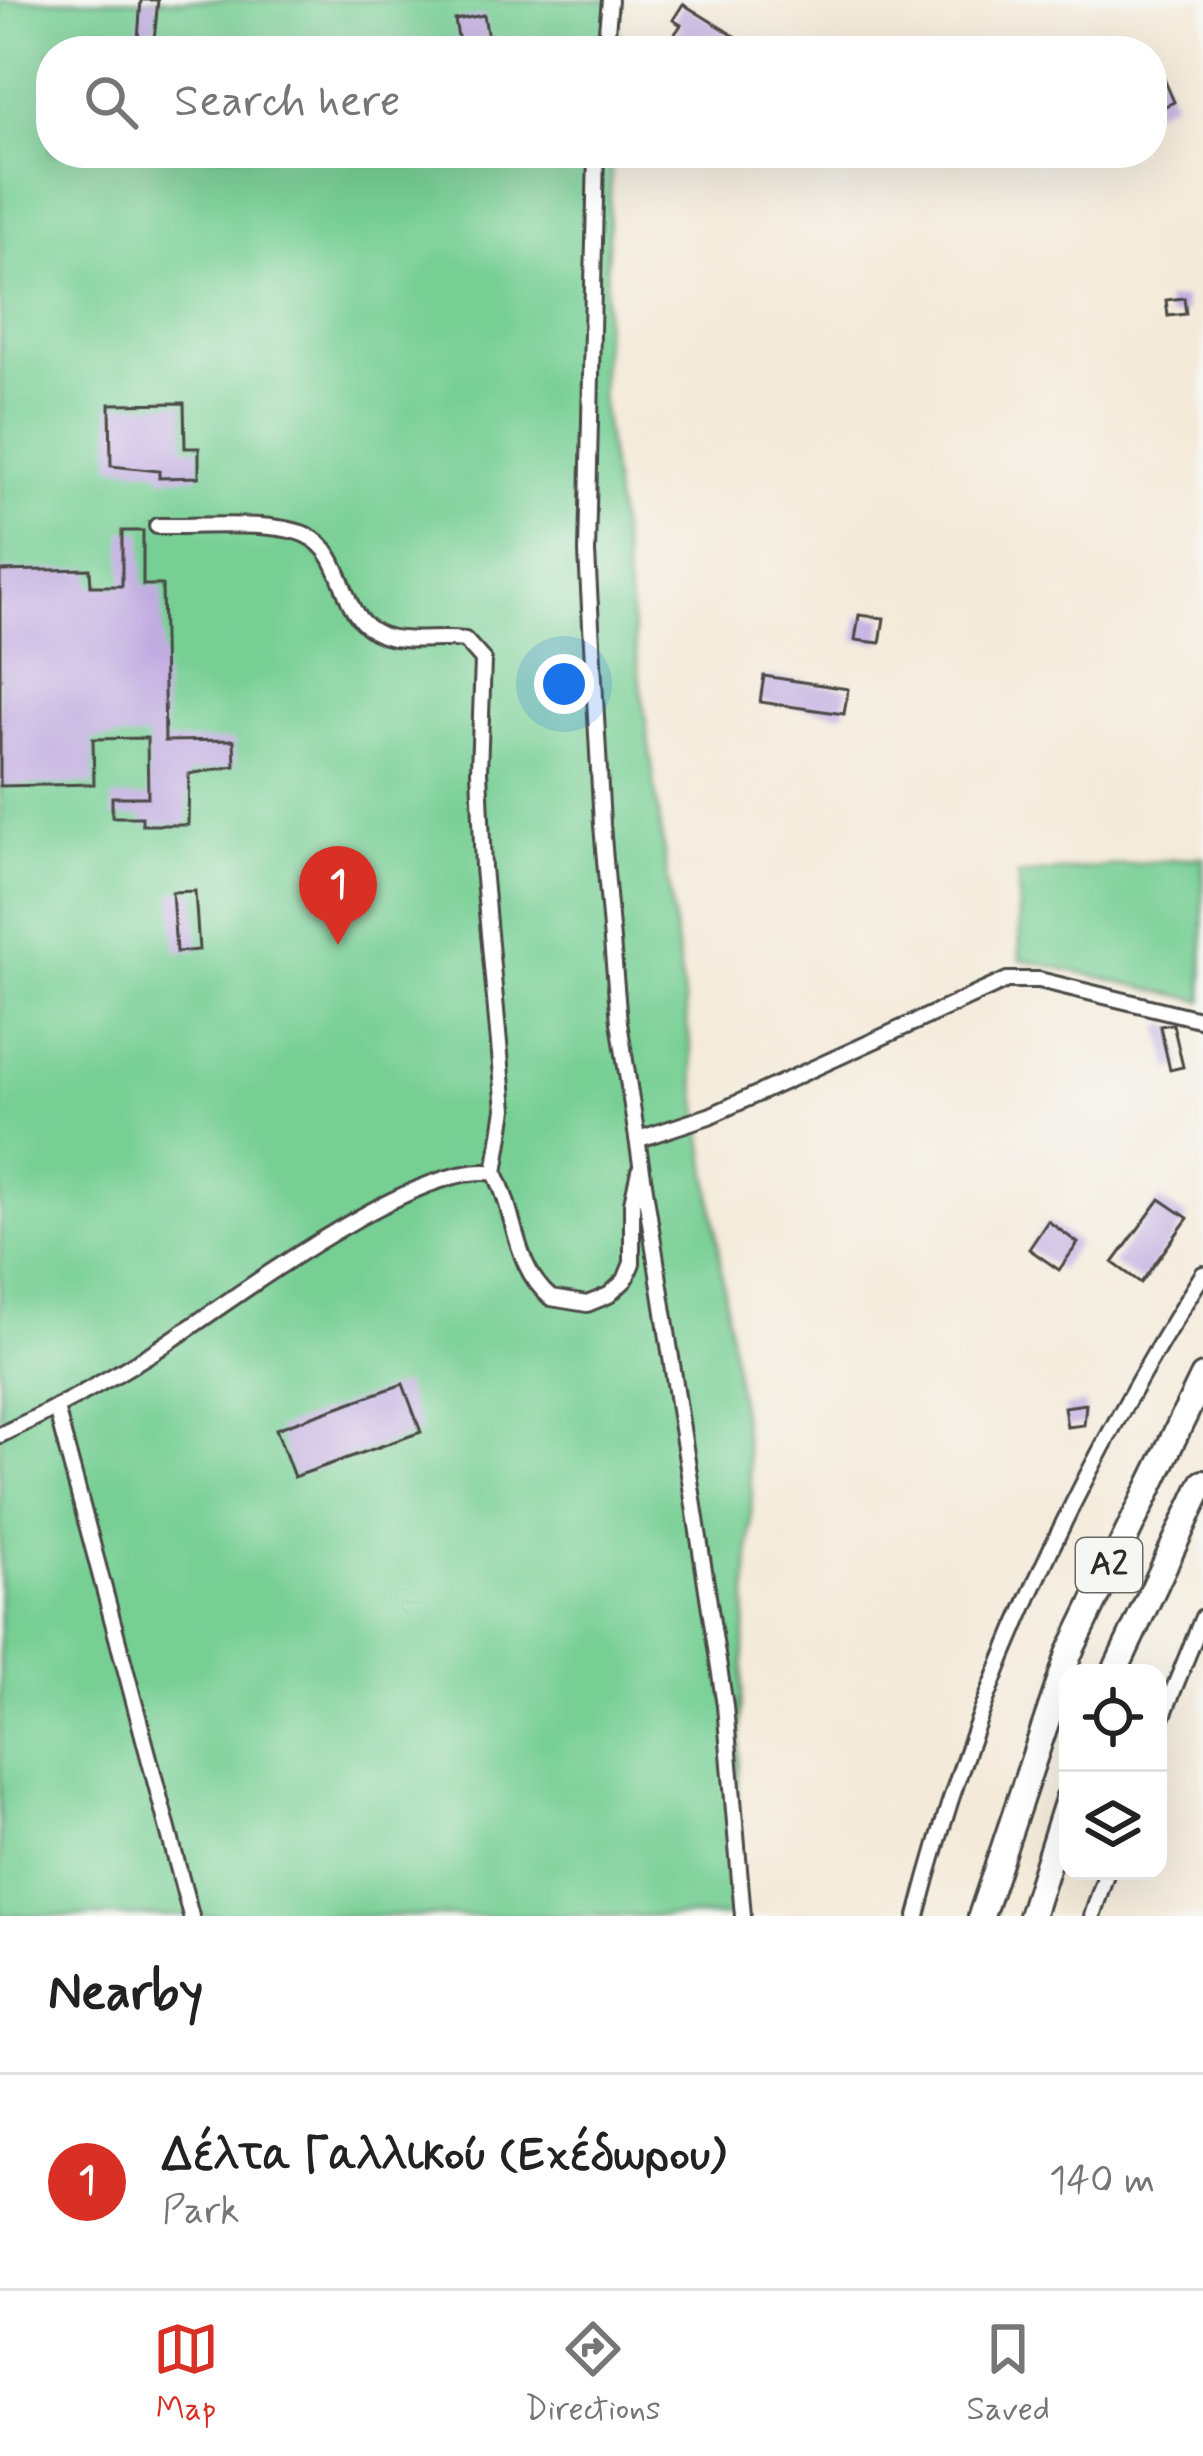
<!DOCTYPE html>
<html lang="en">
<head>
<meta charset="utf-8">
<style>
  :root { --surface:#fff; --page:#f6f6f6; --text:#222; --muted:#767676; --line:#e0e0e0; --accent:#d93025 }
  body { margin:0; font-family:Mynerve,sans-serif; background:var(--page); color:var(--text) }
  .controls { position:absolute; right:36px; bottom:36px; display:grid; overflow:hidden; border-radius:24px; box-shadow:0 12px 48px #0002 }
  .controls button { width:108px; height:108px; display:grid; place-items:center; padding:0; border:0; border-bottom:3px solid var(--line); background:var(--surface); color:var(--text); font:60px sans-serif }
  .you { position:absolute; left:564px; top:684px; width:42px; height:42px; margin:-30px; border:9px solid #fff; border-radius:50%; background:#1a73e8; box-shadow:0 0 0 18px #1a73e833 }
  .badge { display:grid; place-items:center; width:78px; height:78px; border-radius:50%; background:var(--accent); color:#fff; font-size:39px; font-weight:700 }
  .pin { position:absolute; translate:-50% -99px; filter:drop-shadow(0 3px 6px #0008) }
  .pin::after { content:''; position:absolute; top:63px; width:42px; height:36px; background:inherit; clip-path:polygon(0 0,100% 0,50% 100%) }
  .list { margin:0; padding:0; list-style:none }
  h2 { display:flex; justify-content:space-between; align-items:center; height:156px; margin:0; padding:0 48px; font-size:51px }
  h2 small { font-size:39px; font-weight:400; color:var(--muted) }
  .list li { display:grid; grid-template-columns:78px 1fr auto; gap:36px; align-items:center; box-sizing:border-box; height:216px; padding:0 48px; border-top:3px solid var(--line) }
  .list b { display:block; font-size:45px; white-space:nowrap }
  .list p { margin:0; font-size:39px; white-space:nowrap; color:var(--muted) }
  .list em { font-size:39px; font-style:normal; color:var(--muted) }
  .icon { flex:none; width:66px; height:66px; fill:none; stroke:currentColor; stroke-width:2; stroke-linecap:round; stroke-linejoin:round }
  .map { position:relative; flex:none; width:1203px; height:1916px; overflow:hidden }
  .search { position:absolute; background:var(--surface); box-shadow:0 12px 48px #0002; left:36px; right:36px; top:36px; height:132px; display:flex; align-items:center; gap:30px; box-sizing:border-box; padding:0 42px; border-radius:48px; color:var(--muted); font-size:45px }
  .sheet { height:372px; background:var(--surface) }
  nav { display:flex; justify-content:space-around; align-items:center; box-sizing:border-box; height:168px; border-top:3px solid var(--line); background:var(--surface); font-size:33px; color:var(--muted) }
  nav a { display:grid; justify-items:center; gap:6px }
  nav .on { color:var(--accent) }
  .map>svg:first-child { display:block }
  .green { fill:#77cf94; stroke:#517d60; stroke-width:3 }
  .building { fill:#c1ace1 }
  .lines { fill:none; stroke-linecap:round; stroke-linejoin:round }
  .street-casing { stroke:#494845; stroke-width:20 }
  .highway-casing { stroke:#494845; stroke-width:30 }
  .street { stroke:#fff; stroke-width:14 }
  .highway { stroke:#fff; stroke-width:24 }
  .labels { text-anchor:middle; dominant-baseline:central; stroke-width:9; stroke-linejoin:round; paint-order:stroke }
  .shield { fill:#f6f6f2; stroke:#686867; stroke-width:3 }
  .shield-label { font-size:33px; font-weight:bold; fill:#2b2b2b }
</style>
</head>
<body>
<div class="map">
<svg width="1203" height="1916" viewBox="0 0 1203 1916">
  <rect width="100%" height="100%" fill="#f6f6f2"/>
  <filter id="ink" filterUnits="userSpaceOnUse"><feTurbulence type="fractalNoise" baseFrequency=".00833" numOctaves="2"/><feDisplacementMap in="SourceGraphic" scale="24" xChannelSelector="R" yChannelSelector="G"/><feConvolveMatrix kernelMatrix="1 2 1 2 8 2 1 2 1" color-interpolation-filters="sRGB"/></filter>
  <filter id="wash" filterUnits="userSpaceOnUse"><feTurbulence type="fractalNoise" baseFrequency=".004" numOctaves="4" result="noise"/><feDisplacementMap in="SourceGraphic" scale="48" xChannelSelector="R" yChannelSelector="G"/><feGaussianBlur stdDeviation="2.7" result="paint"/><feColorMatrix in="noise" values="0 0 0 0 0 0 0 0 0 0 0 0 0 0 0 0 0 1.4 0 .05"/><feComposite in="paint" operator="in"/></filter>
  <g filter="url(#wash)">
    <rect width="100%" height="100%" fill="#f4ead9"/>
    <g class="green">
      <path d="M 0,0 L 620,0 L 617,51 L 51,51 L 51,153 L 612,153 L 601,395 L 752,1494 L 731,1916 L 0,1916 Z"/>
      <path d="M 1203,857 L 1203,1001 L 1020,959 L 1018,875 Z"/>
    </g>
    <g id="blocks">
      <g class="building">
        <path d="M 141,0 L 158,0 L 153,51 L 137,51 Z"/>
        <path d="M 683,4 L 736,37 L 727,51 L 679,51 L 668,44 L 681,25 L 673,20 Z"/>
        <path d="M 484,15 L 489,44 L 460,49 L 455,20 Z"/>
        <path d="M 1162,74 L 1174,102 L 1152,112 L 1152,78 Z"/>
        <path d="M 1184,298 L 1186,314 L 1168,316 L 1166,300 Z"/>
        <path d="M 184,403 L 185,448 L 199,448 L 199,477 L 159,478 L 159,471 L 111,466 L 110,404 Z"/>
        <path d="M 122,531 L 143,531 L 143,585 L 162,585 L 165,741 L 234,740 L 235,766 L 189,774 L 188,825 L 142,825 L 142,817 L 112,817 L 112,797 L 148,797 L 147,738 L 93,739 L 94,784 L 0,786 L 0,571 L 90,569 L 91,586 L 122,586 Z"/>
        <path d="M 859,615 L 884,618 L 880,643 L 855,640 Z"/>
        <path d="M 764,676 L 848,689 L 844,714 L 760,702 Z"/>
        <path d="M 195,891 L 199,950 L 176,952 L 172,892 Z"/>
        <path d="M 1173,1024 L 1183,1067 L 1170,1070 L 1160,1026 Z"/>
        <path d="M 1160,1199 L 1188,1218 L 1141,1283 L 1113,1263 Z"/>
        <path d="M 1048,1221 L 1078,1243 L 1059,1270 L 1029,1249 Z"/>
        <path d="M 403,1384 L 421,1432 L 294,1477 L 276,1429 Z"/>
        <path d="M 1086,1404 L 1084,1425 L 1067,1427 L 1064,1407 Z"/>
      </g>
    </g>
  </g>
  <g filter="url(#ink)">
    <use href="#blocks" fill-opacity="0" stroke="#494845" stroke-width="3"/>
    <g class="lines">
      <defs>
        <g id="street">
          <path d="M 605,51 L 610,0"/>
          <path d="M 596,153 L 587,553 L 602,825 L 619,1022 L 725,1706 L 743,1916"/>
          <path d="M 157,526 C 196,527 272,520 306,535 C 350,555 335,617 382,635 C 407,644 439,636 465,640 L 483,660 L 479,771 L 483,868 L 505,1109 L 495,1173"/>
          <path d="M 639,1139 L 709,1116 L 1007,980 L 1039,980 L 1203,1020"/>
          <path d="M 56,1408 L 191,1916"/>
          <path d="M 0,1435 C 53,1410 105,1382 155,1351 C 226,1305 416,1159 495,1173 C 517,1215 513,1266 551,1298 L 587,1304 L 609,1295 L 625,1280 L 632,1263 L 632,1203 L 639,1171"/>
          <path d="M 1158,1728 L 1203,1617"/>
          <path d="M 917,1916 C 975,1688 1078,1472 1203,1274"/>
          <path d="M 1092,1916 L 1107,1871"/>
        </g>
        <g id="highway">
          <path d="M 1114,1673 L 1203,1483"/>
          <path d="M 981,1916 L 1069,1654 L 1203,1377"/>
          <path d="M 1031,1916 L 1068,1799"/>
        </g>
      </defs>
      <use href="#street" class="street-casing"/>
      <use href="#highway" class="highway-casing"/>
      <use href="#street" class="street"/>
      <use href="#highway" class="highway"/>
    </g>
  </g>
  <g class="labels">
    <rect class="shield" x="1076" y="1538" width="66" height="54" rx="9"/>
    <g class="shield-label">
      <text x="1109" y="1565">Α2</text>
    </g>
  </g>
</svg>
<div class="controls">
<button><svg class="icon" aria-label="locate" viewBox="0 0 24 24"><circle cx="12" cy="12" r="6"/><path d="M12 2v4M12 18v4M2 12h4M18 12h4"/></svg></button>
<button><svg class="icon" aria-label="layers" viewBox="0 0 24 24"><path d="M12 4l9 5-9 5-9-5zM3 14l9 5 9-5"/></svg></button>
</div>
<div class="you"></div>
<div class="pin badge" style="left:338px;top:945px">1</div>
<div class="search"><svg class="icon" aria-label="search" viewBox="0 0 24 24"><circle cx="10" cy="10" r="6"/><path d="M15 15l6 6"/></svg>Search here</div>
</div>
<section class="sheet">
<h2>Nearby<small></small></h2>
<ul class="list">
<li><span class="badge">1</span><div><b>Δέλτα Γαλλικού (Εχέδωρου)</b><p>Park</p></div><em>140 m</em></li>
</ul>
</section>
<nav>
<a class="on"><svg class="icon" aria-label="map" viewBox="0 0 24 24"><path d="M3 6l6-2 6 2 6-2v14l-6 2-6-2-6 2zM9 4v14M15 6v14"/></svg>Map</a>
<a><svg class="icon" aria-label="directions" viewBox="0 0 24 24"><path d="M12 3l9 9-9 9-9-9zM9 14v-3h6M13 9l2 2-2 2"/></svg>Directions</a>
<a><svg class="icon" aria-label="saved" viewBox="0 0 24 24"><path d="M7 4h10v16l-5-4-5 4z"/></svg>Saved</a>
</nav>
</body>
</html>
